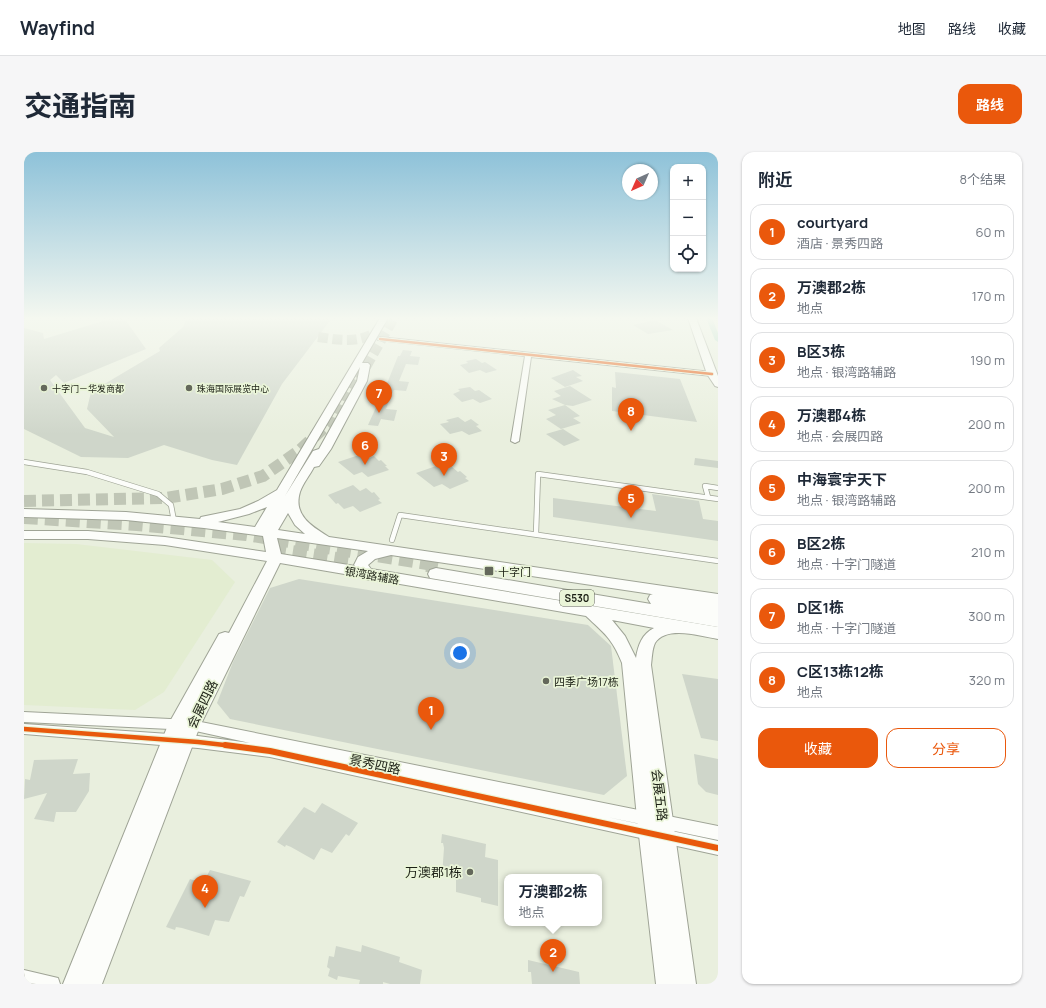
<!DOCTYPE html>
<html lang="zh">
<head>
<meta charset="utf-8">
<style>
  :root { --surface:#fff; --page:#f6f6f7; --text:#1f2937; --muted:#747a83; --line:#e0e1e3; --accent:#ea580c }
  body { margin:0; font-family:Manrope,"Noto Sans SC",sans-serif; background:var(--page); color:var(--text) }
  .controls { position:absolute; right:12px; top:12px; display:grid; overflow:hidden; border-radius:8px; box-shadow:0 1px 3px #0004 }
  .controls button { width:36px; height:36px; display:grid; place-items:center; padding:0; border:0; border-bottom:1px solid var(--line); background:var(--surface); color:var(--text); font:20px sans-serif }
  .compass { position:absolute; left:598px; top:12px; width:36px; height:36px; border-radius:50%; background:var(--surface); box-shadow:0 1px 3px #0004; rotate:225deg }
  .you { position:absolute; left:436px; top:501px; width:14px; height:14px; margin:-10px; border:3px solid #fff; border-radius:50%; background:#1a73e8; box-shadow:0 0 0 6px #1a73e833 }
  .badge { display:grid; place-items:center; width:26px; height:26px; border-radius:50%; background:var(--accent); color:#fff; font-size:13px; font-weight:700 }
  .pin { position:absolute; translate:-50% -33px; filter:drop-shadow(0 1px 2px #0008) }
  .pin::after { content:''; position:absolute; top:21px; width:14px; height:12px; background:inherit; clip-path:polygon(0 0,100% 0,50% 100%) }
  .popup { position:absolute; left:480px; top:722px; width:98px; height:52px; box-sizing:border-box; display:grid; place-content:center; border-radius:8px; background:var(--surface); filter:drop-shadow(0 1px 3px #0005); font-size:13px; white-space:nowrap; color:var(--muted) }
  .popup b { font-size:15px; color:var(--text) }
  .popup::after { content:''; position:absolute; left:50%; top:100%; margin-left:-8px; border:8px solid transparent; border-top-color:var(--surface) }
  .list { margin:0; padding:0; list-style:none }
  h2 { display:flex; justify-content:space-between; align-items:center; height:52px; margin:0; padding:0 16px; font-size:17px }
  h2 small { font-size:13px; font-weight:400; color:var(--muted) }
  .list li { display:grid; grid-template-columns:26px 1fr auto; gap:12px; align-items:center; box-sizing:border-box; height:56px; margin:0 8px 8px; padding:0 8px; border:1px solid var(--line); border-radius:12px }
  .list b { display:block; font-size:15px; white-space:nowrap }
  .list p { margin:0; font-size:13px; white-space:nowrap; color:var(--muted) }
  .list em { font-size:13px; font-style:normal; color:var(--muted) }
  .actions { display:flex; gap:8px; padding:12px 16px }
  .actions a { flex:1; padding:9px 0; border:1px solid var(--accent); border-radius:12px; text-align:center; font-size:14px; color:var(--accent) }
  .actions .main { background:var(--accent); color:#fff }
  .icon { flex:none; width:22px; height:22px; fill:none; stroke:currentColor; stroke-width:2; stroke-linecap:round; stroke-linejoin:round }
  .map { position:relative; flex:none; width:694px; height:832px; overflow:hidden; border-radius:12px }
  header { display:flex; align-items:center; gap:24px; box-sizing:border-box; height:56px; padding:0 20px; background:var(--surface); border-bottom:1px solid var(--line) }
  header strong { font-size:19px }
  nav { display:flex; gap:22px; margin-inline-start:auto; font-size:14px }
  .intro { display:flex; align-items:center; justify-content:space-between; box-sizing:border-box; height:96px; padding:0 24px }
  h1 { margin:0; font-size:28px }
  .button { padding:10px 18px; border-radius:12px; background:var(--accent); color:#fff; font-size:14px; font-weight:700 }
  main { display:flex; gap:24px; padding:0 24px }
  aside { flex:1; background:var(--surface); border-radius:12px; box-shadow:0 1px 3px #0004 }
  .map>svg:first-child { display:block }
  .built { fill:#e3edd1 }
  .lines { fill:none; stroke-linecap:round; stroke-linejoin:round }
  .canal { fill:#a8d6c3; fill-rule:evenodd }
  .building { fill:#cfd6ca }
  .secondary-tunnel-far1 { stroke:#c0c6b6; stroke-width:10; stroke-dasharray:10 4.5; stroke-linecap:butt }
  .secondary-tunnel { stroke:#c0c6b6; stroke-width:12; stroke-dasharray:12 6; stroke-linecap:butt }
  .trunk-tunnel-far1 { stroke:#c0c6b6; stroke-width:14; stroke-dasharray:14 7; stroke-linecap:butt }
  .trunk-tunnel { stroke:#c0c6b6; stroke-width:18; stroke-dasharray:18 9; stroke-linecap:butt }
  .service-casing { stroke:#9fa496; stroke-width:6 }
  .minor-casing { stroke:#9fa496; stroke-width:2 }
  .secondary-casing { stroke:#9fa496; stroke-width:2 }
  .trunk-casing { stroke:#9fa496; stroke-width:2 }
  .service { stroke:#fcfdfa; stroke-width:4.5 }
  .minor { fill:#fcfdfa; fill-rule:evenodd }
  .secondary { fill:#fcfdfa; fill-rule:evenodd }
  .trunk { fill:#fcfdfa; fill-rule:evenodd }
  .cycleway-far2-casing { stroke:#eaf5d8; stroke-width:4 }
  .cycleway-far1-casing { stroke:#eaf5d8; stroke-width:7 }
  .cycleway-casing { stroke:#eaf5d8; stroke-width:8 }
  .cycleway-far2 { stroke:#e8590c; stroke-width:2.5 }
  .cycleway-far1 { stroke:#e8590c; stroke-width:4.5 }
  .cycleway { stroke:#e8590c; stroke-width:6 }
  .poi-dot { fill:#64685b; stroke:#eaf5d8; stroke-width:1.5 }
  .labels { text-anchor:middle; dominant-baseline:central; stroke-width:3.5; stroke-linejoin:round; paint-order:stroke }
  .far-poi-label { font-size:9px; fill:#1c2015; stroke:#eaf5d8; text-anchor:start }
  .shield { fill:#eaf5d8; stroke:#5a6050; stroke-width:1 }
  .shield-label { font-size:10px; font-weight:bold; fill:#1c2015 }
  .poi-label { font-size:11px; fill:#1c2015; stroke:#eaf5d8; text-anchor:start }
  .street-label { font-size:11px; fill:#1c2015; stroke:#eaf5d8 }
  .near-street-label { font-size:13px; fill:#1c2015; stroke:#eaf5d8 }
  .near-poi-label { font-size:13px; fill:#1c2015; stroke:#eaf5d8; text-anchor:end }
</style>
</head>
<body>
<header>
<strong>Wayfind</strong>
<nav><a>地图</a><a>路线</a><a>收藏</a></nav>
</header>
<div class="intro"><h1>交通指南</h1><a class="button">路线</a></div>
<main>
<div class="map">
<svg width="694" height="832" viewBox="0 0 694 832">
  <rect width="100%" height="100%" fill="#e9efde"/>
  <path class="built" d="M 0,391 L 52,392 L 188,408 L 211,430 L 140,540 L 111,558 L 0,553 Z"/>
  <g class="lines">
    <path class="canal" d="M 682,166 L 688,166 L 694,181 L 694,190 L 691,188 Z"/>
  </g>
  <g class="building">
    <path d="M 89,166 L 100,166 L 122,197 L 40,231 L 32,223 L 26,228 L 61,276 L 90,285 L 63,257 L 67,240 L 136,199 L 135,196 L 159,175 L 163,166 L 308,166 L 258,232 L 213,313 L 188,308 L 140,293 L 104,306 L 57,305 L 0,277 L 0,176 L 19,181 L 20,187 Z"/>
    <path d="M 631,168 L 649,178 L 624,182 L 609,173 Z"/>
    <path d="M 379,198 L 388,199 L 386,204 L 396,205 L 394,213 L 382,212 L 375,229 L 385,230 L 382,239 L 370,238 L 367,243 L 362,257 L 373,258 L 370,269 L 357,267 L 354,274 L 344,273 L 364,229 L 374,204 L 376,204 Z"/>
    <path d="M 452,207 L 458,211 L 461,210 L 473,218 L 462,221 L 456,218 L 445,221 L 436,213 L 444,211 L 442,209 Z"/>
    <path d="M 549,218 L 558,224 L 552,225 L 559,229 L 541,235 L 527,226 Z"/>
    <path d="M 591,220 L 656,227 L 673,270 L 588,259 L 588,235 L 592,236 Z"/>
    <path d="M 546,234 L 568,248 L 549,254 L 541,253 L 556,264 L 549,266 L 557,271 L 537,277 L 522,267 L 532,263 L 524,258 L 541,253 L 528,247 L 537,244 L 530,239 Z"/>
    <path d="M 446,235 L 451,239 L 455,238 L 468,247 L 456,251 L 449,247 L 438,250 L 429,242 L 436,239 L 434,237 Z"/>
    <path d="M 434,265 L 441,270 L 447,267 L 455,273 L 452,274 L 458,279 L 445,283 L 438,279 L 426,282 L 416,272 L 425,270 L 422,268 Z"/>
    <path d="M 539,277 L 556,288 L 540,294 L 522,282 Z"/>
    <path d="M 338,302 L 343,307 L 350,304 L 355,309 L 357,308 L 363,314 L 361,314 L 365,318 L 344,325 L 338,320 L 330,323 L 314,310 Z"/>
    <path d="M 671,306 L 694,309 L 694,316 L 670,313 Z"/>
    <path d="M 415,313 L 422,318 L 428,315 L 434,320 L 436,319 L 443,325 L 441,326 L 445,329 L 426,337 L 418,332 L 410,335 L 392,321 Z"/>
    <path d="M 329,333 L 336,339 L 342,336 L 348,341 L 350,340 L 356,347 L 354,348 L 358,351 L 336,360 L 329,354 L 320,357 L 314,351 L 312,352 L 304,343 Z"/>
    <path d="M 628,342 L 675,349 L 679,367 L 694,369 L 694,389 L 529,365 L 529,346 L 632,359 Z"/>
    <path d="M 275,427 L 564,473 L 587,494 L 603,624 L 580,643 L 206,567 L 193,551 L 209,510 L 246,436 Z"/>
    <path d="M 658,522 L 694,527 L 694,589 L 677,586 Z"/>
    <path d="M 670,602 L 694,607 L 694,643 L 682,640 L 674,632 Z"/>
    <path d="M 54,607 L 49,622 L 66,621 L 65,639 L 52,660 L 32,660 L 30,670 L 10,667 L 23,641 L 0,647 L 1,627 L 6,628 L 10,608 Z"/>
    <path d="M 298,651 L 334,671 L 325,684 L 322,682 L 308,701 L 297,696 L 290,708 L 267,695 L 262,693 L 261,695 L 253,690 L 280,655 L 291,661 Z"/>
    <path d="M 418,682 L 462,692 L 461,705 L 474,708 L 474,754 L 457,750 L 457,746 L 432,740 L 432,726 L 418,724 L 420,696 L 419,691 L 417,691 Z"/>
    <path d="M 186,718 L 227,729 L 220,745 L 216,744 L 205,770 L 191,768 L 185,784 L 158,776 L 152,775 L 151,778 L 142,775 L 166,727 L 179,731 Z"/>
    <path d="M 338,793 L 376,805 L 375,810 L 398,818 L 396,832 L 366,832 L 359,830 L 359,832 L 335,832 L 336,828 L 314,824 L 313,828 L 304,824 L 306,817 L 303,815 L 305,804 L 310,805 L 312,794 L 337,800 Z"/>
    <path d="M 504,808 L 555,820 L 556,832 L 508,832 L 507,820 L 504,820 Z"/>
  </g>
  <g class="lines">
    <g class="secondary-tunnel-far1">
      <path d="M 294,185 C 316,188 336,192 355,178"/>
      <path d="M 335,227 L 370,166"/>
      <path d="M 303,273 L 306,270 L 328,226"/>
    </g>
    <path class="secondary-tunnel" d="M 0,349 L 142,346 L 198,337 L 239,324 L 275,299 L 304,272"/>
    <g class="trunk-tunnel-far1">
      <path d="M 0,365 L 113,372 L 222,382 L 409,412"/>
      <path d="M 248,397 L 326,409"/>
    </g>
    <path class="trunk-tunnel" d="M 403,411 L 414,413"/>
    <defs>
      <g id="service">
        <path d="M 0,310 L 63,320 L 134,342 L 147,353 L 150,369"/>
        <path d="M 684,345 L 681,334 L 694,336"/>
        <path d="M 512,382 L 514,322 L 694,347"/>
        <path d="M 368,388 L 376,363 L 694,409"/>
      </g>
      <g id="minor">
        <path d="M 356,185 L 688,220 L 691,222 L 688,224 L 507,205 L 495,289 L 491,291 L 487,289 L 501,204 L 354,188 L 353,187 Z"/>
        <path d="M 0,560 L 167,568 L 694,674 L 694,688 L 583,665 L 694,689 L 694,703 L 246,605 L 174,596 L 0,582 L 0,572 L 174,584 L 226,591 L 167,578 L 0,570 Z"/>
        <path d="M 0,818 L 34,826 L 36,832 L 0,832 Z"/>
      </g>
      <g id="secondary">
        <path d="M 356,166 L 364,166 L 338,211 L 344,211 L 346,213 L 343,229 L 307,297 L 295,314 L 290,315 C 286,323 279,331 276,340 C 269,363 287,374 305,385 L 694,442 L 694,452 L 367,403 L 351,407 L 344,413 L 347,417 L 694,475 L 694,487 C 677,484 642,473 631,491 C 628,497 628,506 627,513 L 672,832 L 632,832 L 613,666 L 598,511 C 588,486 580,481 562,464 L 347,427 L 344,428 L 338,425 L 256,411 L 176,574 L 78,832 L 39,832 L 144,573 L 195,482 L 201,480 L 205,481 L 243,409 L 141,393 L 64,387 L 0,387 L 0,379 L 64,379 L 141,385 L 242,400 L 239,384 L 180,376 L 102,368 L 0,365 L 0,357 L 102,360 L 176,367 L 177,365 L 216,357 L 234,349 L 253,338 ZM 336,215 L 333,229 L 295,297 L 289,299 L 261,344 ZM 243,355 L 231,375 L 194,370 L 225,362 ZM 264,361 L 271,373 L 281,382 L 254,378 ZM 253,386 L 344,399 L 334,405 L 330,413 L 331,414 L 257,402 ZM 588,468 L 630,476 C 618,482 614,493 612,506 L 601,484 Z"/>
        <path d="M 664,166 L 672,166 L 694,224 L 694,235 L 691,234 L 683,222 Z"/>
      </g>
      <path id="trunk" d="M 412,416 L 627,452 L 624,447 L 626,443 L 632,441 L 694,451 L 694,475 L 406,426 L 404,422 L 406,418 Z"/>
    </defs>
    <use href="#service" class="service-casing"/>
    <use href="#minor" class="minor-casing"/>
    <use href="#secondary" class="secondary-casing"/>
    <use href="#trunk" class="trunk-casing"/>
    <use href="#service" class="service"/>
    <use href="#minor" class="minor"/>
    <use href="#secondary" class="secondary"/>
    <use href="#trunk" class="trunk"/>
    <defs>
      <path id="cycleway-far2" d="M 356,187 L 688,222"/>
      <path id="cycleway-far1" d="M 0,577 L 174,590 L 209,594"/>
      <path id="cycleway" d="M 201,593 L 246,599 L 694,696"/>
    </defs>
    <use href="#cycleway-far2" class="cycleway-far2-casing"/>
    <use href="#cycleway-far1" class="cycleway-far1-casing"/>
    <use href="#cycleway" class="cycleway-casing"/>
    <use href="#cycleway-far2" class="cycleway-far2"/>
    <use href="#cycleway-far1" class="cycleway-far1"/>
    <use href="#cycleway" class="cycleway"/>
  </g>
  <linearGradient id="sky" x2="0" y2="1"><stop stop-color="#8ec2d9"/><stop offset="0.59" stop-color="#f5f8f0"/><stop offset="1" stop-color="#f5f8f0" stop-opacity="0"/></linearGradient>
  <rect width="694" height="282" fill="url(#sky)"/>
  <g class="poi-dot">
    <circle cx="20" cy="236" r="4"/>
    <circle cx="165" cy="236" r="4"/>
    <rect x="460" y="414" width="10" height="10" rx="2"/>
    <circle cx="522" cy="529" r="4"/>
    <circle cx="446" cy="720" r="4"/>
  </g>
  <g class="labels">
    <g class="far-poi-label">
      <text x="28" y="236">十字门－华发商都</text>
      <text x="173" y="236">珠海国际展览中心</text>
    </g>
    <rect class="shield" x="536" y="438" width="34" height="16" rx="3"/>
    <g class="shield-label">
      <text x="553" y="446">S530</text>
    </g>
    <g class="poi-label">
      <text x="474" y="419">十字门</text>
      <text x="530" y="529">四季广场17栋</text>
    </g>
    <g class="street-label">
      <text transform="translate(348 423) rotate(10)">银湾路辅路</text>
    </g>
    <g class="near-street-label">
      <text transform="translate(178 552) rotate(-64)">会展四路</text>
      <text transform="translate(351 612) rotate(12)">景秀四路</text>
      <text transform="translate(636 643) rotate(83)">会展五路</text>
    </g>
    <g class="near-poi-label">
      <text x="438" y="720">万澳郡1栋</text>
    </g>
  </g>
</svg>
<div class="controls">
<button>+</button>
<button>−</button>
<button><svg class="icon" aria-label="locate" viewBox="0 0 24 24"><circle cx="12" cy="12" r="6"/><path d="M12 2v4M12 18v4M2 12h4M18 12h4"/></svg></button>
</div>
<svg class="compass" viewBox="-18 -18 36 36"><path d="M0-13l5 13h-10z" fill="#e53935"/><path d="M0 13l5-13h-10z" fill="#747a83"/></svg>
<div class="you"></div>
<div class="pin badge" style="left:407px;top:578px">1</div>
<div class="pin badge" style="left:529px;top:820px">2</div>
<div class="popup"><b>万澳郡2栋</b>地点</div>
<div class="pin badge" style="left:420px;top:324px">3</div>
<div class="pin badge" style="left:181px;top:756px">4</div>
<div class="pin badge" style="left:607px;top:366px">5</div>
<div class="pin badge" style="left:341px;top:313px">6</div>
<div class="pin badge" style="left:355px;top:261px">7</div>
<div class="pin badge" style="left:607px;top:279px">8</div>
</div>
<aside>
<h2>附近<small>8个结果</small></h2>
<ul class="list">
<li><span class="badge">1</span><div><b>courtyard</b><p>酒店 · 景秀四路</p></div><em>60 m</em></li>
<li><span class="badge">2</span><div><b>万澳郡2栋</b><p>地点</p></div><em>170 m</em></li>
<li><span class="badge">3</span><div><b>B区3栋</b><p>地点 · 银湾路辅路</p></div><em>190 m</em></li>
<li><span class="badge">4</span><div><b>万澳郡4栋</b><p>地点 · 会展四路</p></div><em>200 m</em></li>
<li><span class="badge">5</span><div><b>中海寰宇天下</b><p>地点 · 银湾路辅路</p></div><em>200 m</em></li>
<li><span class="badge">6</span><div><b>B区2栋</b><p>地点 · 十字门隧道</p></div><em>210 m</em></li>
<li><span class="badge">7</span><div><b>D区1栋</b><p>地点 · 十字门隧道</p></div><em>300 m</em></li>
<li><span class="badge">8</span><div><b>C区13栋12栋</b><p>地点</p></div><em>320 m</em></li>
</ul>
<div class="actions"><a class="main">收藏</a><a>分享</a></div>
</aside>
</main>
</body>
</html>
